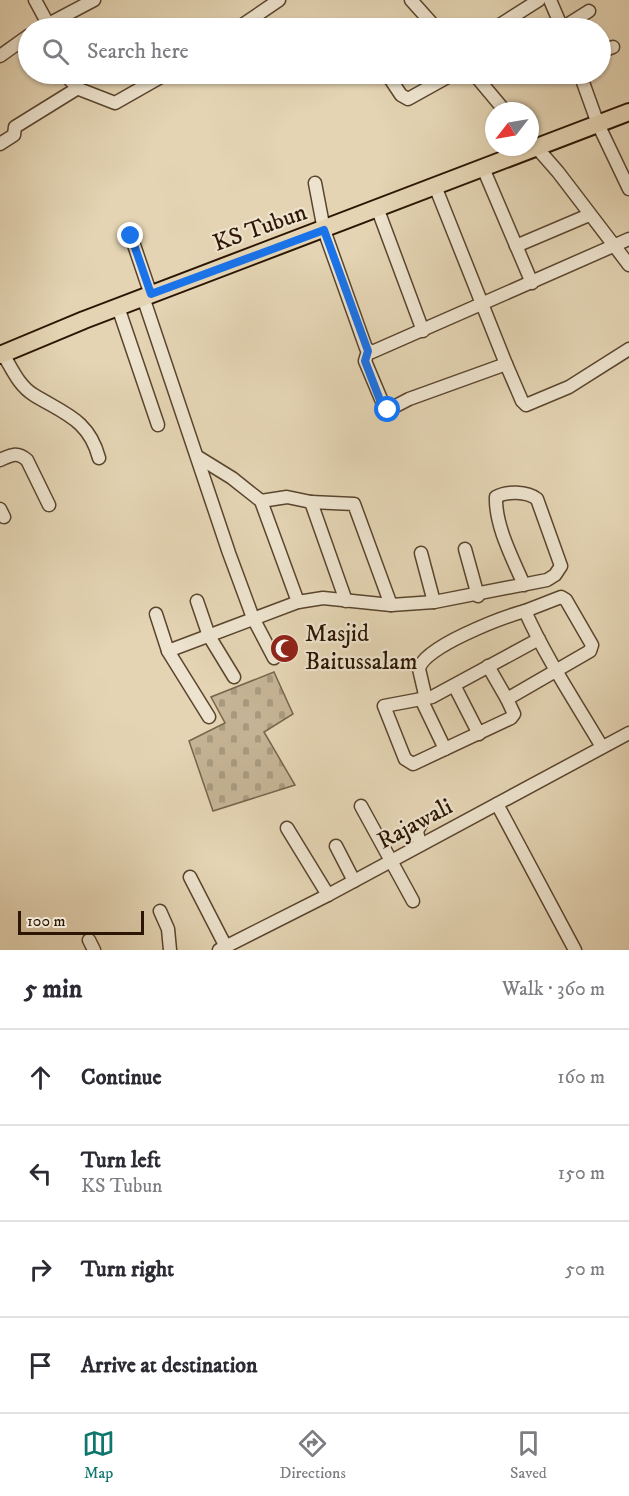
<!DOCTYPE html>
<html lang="en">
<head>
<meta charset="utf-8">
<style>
  :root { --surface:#fff; --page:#f7f7f7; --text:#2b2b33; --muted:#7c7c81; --line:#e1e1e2; --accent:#0f766e }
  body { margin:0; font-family:"IM FELL DW Pica",serif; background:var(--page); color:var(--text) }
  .compass { position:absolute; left:485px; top:102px; width:54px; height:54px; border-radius:50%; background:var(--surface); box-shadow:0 2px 4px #0004; rotate:239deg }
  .scale { position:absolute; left:18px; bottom:15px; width:126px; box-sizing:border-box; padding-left:6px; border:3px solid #2c1502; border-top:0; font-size:16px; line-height:21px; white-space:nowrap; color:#2c1502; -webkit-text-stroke:4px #ede3ce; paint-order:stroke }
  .stop { position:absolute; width:18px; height:18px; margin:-14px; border:4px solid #1a73e8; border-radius:50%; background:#fff }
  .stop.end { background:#1a73e8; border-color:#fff; box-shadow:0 2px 6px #0008 }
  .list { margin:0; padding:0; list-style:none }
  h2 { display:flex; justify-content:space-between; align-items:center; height:78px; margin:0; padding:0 24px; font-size:26px }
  h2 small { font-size:20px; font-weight:400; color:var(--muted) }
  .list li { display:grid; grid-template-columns:39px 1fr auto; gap:18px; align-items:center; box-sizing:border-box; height:96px; padding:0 24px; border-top:2px solid var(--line) }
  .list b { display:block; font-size:22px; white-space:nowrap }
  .list p { margin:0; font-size:20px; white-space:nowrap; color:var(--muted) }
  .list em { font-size:20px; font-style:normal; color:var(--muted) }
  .icon { flex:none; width:33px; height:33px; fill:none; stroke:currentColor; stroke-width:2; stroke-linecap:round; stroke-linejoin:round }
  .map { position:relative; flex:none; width:629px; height:950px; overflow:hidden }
  .search { position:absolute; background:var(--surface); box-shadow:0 2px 4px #0004; left:18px; right:18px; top:18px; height:66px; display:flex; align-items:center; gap:15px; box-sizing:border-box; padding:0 21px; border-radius:33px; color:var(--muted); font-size:22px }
  .sheet { height:462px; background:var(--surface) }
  nav { display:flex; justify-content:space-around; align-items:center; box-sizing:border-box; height:84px; border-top:2px solid var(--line); background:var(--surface); font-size:16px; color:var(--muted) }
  nav a { display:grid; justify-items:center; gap:3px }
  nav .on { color:var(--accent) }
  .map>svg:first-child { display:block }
  .cemetery { fill:url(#cemetery-stones); stroke:#78644c; stroke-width:1.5 }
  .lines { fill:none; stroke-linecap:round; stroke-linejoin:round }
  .minor-casing { stroke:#5a452e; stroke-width:15 }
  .major-casing { stroke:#2c1502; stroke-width:20 }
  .minor { stroke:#ede3ce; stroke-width:12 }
  .major { stroke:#e4d4b3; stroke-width:16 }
  .route { stroke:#1a73e8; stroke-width:8 }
  .labels { text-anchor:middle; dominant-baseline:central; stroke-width:4.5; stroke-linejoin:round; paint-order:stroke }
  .street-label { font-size:24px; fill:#2c1502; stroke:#ede3ce }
  .poi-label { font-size:24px; fill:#2c1502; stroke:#ede3ce; text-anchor:start }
</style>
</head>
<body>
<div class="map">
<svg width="629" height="950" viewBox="0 0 629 950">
  <defs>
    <pattern id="cemetery-stones" width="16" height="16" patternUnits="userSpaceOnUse" patternTransform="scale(1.5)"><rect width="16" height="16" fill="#c5b495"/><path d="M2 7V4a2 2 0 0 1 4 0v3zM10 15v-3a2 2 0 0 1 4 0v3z" fill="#a99a7f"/></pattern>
  </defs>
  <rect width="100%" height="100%" fill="#e4d4b3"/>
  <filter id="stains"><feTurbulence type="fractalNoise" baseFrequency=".00333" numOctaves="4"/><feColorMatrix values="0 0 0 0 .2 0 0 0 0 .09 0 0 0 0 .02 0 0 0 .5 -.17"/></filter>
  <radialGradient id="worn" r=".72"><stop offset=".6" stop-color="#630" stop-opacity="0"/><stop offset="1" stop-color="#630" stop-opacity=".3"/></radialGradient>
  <path class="cemetery" d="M 274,672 L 293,714 L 264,732 L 295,785 L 213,811 L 189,741 L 225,723 L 211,697 Z"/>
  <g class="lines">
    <defs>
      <g id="minor">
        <path d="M 35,0 L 48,24"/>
        <path d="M 411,0 L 436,28"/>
        <path d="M 550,0 L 562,28"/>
        <path d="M 41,28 L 94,0"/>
        <path d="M 238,28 L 279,0"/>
        <path d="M 495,28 L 539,0"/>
        <path d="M 562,28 L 589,11"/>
        <path d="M 600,52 L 613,47"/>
        <path d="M 0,56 L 28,36"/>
        <path d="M 64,74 L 79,89 L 115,103 L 166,74"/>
        <path d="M 387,74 L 401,95 L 408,99 L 453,74"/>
        <path d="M 474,74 L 505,111"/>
        <path d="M 580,74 L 598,124 L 629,189"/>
        <path d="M 530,140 L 558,172 L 629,265"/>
        <path d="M 0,144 L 14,135 L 15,127 L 78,88"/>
        <path d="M 483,168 L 532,283"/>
        <path d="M 315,183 L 324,230 L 366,348 L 372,352 L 629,239"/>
        <path d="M 378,210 L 423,331"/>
        <path d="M 131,236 L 151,295"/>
        <path d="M 516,246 L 589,215"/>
        <path d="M 143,297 L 229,553 L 253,618 L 274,658"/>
        <path d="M 118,307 L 158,425"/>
        <path d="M 368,351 L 365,361 L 386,411 L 409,399 L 506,364 L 435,186"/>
        <path d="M 3,354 C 12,369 19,386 34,395 C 65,414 89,420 99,458"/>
        <path d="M 506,364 L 522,401 L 526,405 L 569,387 L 629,349"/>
        <path d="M 198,457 L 232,478 L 261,501 L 298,602"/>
        <path d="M 0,460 C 11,455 17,451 27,460 L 49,505"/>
        <path d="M 261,501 L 287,497 L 311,502 L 354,504 L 391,605"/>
        <path d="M 311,502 L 346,601"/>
        <path d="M 0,509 L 4,517"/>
        <path d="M 465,549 L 478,596"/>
        <path d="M 421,553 L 434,602"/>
        <path d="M 197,601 L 209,636 L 234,677"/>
        <path d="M 156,614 L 168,651 L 209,717"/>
        <path d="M 539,639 L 432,697 L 384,706 L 405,759 L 413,764 L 511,718 L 514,714 L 507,699 L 590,651 L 592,645 L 566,600 L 561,597 L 525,611 C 546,658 576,703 602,747"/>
        <path d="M 168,651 L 298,602 L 323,598 L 391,605 L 434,602 L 547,580 L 555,575 L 561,566 L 537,499 C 527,491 506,491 496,497 C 495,526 513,559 524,585"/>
        <path d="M 488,666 L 507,699"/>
        <path d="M 455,687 L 479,734"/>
        <path d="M 421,699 L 445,749"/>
        <path d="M 426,699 L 419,669 C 423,647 503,617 525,611"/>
        <path d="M 497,804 L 575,950"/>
        <path d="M 361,806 L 413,901"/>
        <path d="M 287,828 L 328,895"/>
        <path d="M 420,845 L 417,831 L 421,824"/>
        <path d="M 336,846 L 354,881"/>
        <path d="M 190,877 L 226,947"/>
        <path d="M 160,911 L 168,929 L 170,950"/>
        <path d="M 89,940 L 94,950"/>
        <path d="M 219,950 L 328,895 L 629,733"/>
      </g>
      <path id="major" d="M 0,355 L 84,320 L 629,112"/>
    </defs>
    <use href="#minor" class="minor-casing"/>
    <use href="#major" class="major-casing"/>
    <use href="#minor" class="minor"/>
    <use href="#major" class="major"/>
  </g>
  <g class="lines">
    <path class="route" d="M 131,236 L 151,294 L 324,230 L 368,351 L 365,361 L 383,408 L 388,410"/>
  </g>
  <defs>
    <symbol id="mosque-disc" viewBox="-11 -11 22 22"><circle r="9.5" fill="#8f2418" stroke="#ede3ce"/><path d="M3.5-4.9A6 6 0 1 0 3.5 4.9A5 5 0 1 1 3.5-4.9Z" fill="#fff"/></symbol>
  </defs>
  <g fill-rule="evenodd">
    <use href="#mosque-disc" x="268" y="632" width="33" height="33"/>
  </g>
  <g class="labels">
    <g class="street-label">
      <text transform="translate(260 228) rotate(-20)">KS Tubun</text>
      <text transform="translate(415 824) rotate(-28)">Rajawali</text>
    </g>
    <g class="poi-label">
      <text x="305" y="634">Masjid<tspan x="305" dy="28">Baitussalam</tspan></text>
    </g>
  </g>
  <rect width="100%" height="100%" filter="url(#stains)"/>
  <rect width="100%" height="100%" fill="url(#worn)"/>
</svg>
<svg class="compass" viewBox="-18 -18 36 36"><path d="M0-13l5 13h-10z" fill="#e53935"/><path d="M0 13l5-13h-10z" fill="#7c7c81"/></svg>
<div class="scale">100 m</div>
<div class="stop" style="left:388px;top:410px"></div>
<div class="stop end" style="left:131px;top:236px"></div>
<div class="search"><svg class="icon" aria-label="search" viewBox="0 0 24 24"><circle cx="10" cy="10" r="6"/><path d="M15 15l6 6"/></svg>Search here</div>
</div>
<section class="sheet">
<h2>5 min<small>Walk · 360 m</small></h2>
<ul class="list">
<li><svg class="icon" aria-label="ahead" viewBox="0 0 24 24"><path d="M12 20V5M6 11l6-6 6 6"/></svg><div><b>Continue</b></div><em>160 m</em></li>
<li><svg class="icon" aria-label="left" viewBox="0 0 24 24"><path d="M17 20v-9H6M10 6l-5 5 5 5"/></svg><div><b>Turn left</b><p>KS Tubun</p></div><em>150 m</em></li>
<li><svg class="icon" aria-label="right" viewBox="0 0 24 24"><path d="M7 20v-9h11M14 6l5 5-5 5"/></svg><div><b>Turn right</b></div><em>50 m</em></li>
<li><svg class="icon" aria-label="arrive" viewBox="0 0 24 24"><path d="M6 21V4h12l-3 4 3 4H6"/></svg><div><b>Arrive at destination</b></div></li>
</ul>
</section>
<nav>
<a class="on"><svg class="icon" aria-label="map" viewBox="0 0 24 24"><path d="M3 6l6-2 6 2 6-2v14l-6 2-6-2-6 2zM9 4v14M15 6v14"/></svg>Map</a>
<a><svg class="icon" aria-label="directions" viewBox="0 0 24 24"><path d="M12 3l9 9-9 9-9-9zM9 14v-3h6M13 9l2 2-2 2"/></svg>Directions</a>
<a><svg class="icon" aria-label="saved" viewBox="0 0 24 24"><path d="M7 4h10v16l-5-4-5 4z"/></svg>Saved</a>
</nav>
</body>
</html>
